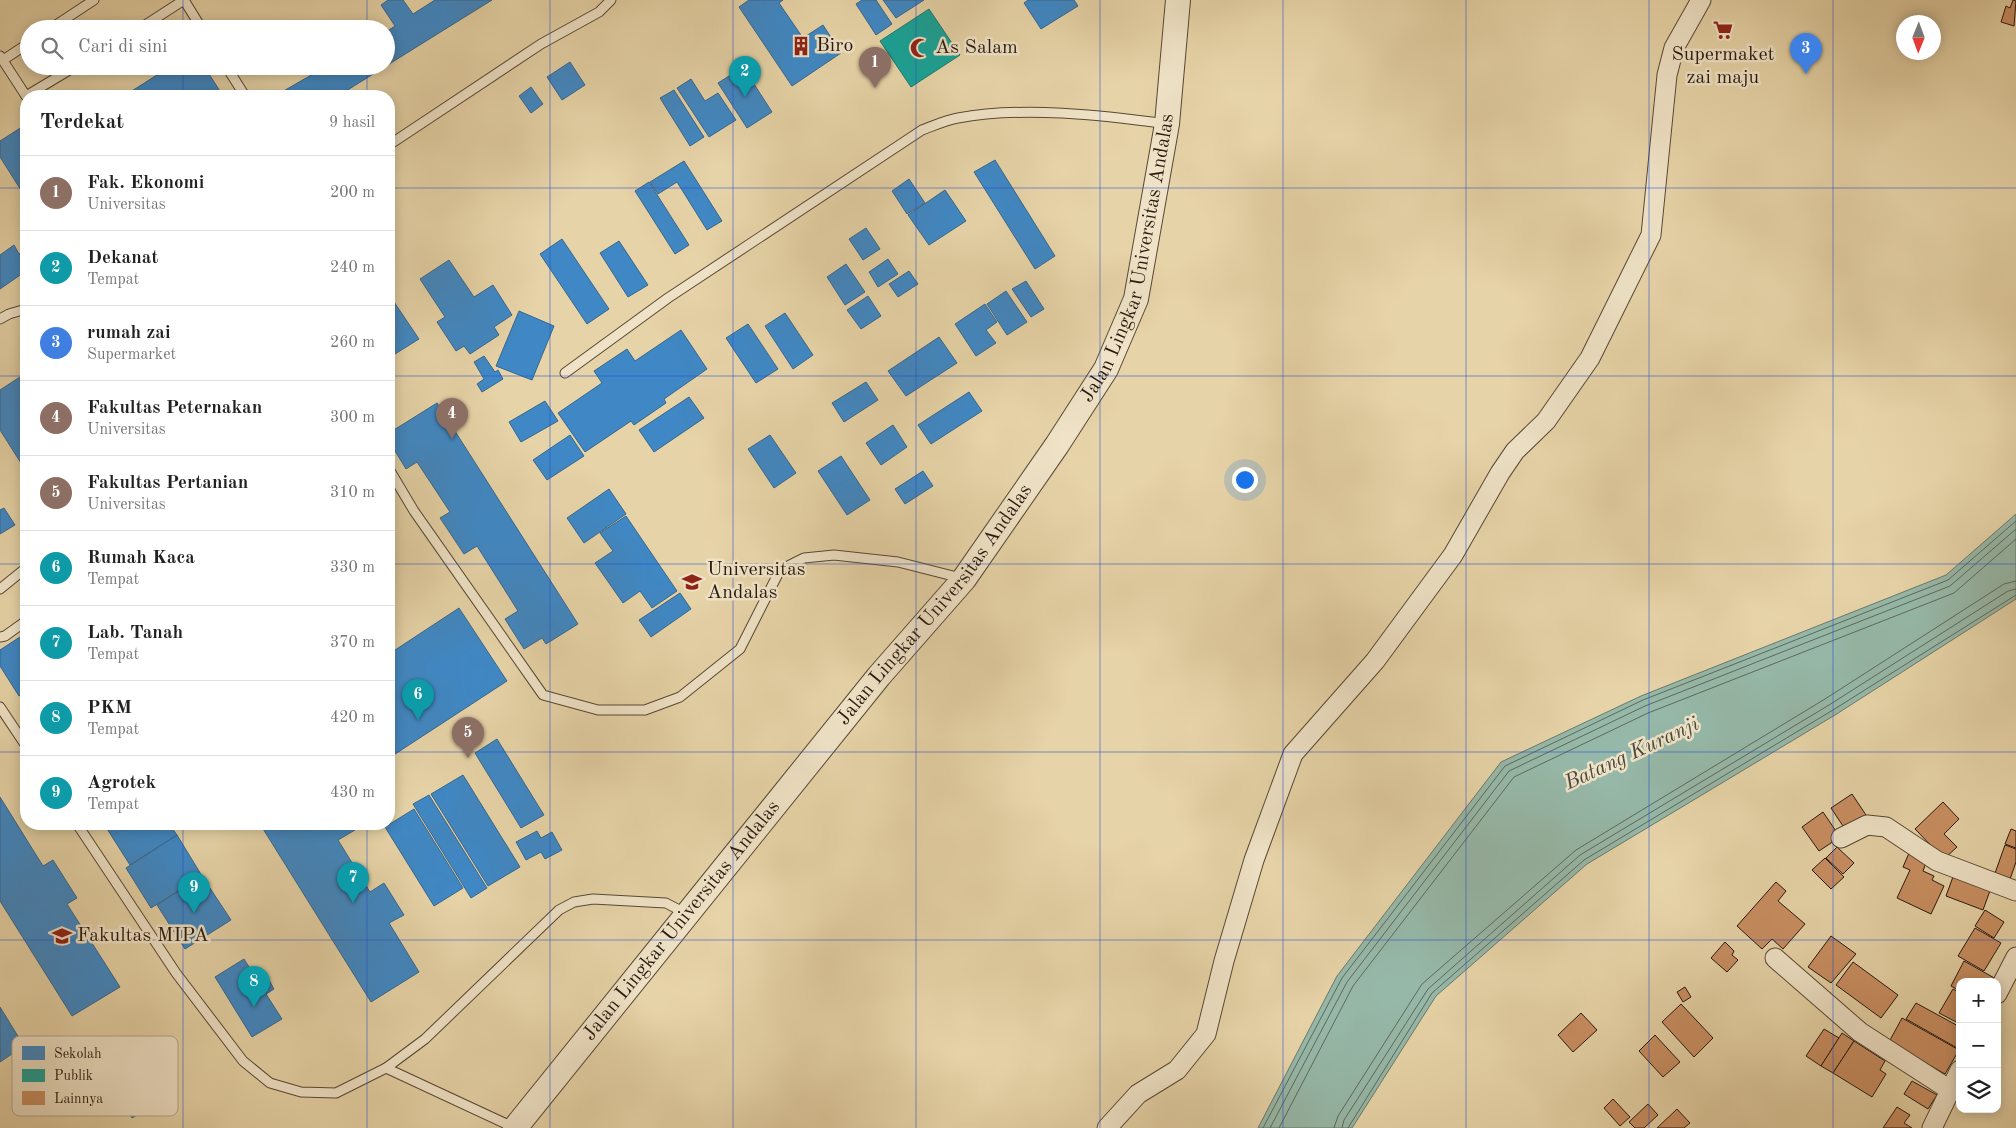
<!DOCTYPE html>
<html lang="id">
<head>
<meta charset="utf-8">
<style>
  :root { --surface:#fff; --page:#f2f2f2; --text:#222; --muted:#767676; --line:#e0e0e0; --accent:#8f2418 }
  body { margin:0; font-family:"Old Standard TT",serif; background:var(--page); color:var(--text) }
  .controls { position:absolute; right:15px; bottom:15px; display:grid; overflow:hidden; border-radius:10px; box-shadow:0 2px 12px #0003 }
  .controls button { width:45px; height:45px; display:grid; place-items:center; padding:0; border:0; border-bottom:1px solid var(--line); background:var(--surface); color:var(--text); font:25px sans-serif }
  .compass { position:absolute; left:1896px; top:15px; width:45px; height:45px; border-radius:50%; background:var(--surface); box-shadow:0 2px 12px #0003; rotate:181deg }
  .you { position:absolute; left:1244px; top:479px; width:18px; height:18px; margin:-12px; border:4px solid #fff; border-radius:50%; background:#1a73e8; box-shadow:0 0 0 8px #1a73e833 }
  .badge { display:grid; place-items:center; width:32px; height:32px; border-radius:50%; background:var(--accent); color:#fff; font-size:16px; font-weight:700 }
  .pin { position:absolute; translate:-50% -41px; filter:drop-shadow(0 1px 2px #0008) }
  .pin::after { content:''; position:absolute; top:26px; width:18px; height:15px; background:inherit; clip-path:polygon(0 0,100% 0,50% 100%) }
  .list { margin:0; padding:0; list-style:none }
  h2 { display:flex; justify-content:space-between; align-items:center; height:65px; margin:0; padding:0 20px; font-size:21px }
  h2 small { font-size:16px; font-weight:400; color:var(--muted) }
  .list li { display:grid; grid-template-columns:32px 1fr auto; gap:15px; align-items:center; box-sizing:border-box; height:75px; padding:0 20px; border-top:1px solid var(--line) }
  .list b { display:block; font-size:19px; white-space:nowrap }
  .list p { margin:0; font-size:16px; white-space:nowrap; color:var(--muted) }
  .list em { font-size:16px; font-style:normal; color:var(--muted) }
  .icon { flex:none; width:28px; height:28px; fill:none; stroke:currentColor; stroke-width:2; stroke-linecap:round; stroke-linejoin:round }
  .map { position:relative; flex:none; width:2016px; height:1128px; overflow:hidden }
  .search { position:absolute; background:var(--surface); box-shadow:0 2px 12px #0003; left:20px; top:20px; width:375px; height:55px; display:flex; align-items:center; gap:12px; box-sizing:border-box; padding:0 18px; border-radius:28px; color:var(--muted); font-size:19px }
  .panel { position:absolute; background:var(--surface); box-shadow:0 2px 12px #0003; left:20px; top:90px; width:375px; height:740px; border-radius:20px }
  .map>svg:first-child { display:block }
  .water { fill:#96b8a8; stroke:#6a786b }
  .schools { fill:#3f88c5; stroke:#38678e }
  .public { fill:#17a398; stroke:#1c7a6f }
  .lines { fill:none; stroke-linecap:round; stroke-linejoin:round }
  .shore { stroke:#5f685c; stroke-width:1 }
  .building { fill:#c98f62; stroke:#28190f }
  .service-casing { stroke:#584835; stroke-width:11 }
  .minor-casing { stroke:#584835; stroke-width:21 }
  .tertiary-casing { stroke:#584835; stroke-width:26 }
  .service { stroke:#efe2c6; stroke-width:9 }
  .minor { stroke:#efe2c6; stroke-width:19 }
  .tertiary { stroke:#efe2c6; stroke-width:24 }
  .grid { fill:none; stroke:#1d4ed8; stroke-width:1; stroke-opacity:0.55 }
  .labels { text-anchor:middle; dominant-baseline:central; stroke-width:5; stroke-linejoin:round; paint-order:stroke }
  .poi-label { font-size:20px; fill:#28190f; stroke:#efe2c6; text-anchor:start }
  .street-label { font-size:20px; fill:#28190f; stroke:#efe2c6 }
  .water-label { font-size:21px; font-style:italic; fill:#49493d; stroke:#efe2c6 }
  .key { fill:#efe2c6; stroke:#b3a68f; stroke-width:1 }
  .key-label { font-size:14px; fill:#28190f }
</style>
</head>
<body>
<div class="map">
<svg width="2016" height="1128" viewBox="0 0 2016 1128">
  <rect width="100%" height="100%" fill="#e6d3a7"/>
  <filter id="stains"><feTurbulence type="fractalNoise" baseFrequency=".004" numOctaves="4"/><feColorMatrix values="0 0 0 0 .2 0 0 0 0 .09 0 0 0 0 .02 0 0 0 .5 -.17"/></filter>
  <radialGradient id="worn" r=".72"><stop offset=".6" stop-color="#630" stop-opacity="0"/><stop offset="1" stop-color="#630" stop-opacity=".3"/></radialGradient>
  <path class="water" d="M 2016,514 L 2016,599 L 1835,715 L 1587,864 L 1436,996 L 1352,1128 L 1258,1128 L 1337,976 L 1501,762 L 1641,696 L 1946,575 Z"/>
  <g class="schools">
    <path d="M 388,0 L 403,0 L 413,14 L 435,0 L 492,0 L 386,66 L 386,32 L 395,26 L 381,5 Z"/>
    <path d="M 749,0 L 783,0 L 779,3 L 803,38 L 823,25 L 841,53 L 792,86 L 739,7 Z"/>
    <path d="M 862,0 L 876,0 L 892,24 L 876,35 L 856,4 Z"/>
    <path d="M 883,0 L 924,0 L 896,18 Z"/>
    <path d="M 1028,0 L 1074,0 L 1078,6 L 1041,29 L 1024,3 Z"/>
    <path d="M 570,62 L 585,85 L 562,100 L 547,77 Z"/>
    <path d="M 171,66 L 204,66 L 223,96 L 124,96 Z"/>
    <path d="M 309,66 L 386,66 L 338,96 L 275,96 L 313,74 Z"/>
    <path d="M 743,67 L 772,112 L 747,128 L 718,83 Z"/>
    <path d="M 691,79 L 705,101 L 718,93 L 736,120 L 709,137 L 677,88 Z"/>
    <path d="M 531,87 L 543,104 L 531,113 L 519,96 Z"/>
    <path d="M 674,90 L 704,137 L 690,146 L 660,98 Z"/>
    <path d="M 22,127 L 26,134 L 26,198 L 0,157 L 0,141 Z"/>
    <path d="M 995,160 L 1055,256 L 1035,269 L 974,172 Z"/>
    <path d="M 684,161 L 722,221 L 707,230 L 677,182 L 658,194 L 650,182 Z"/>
    <path d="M 909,179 L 925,203 L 907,214 L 892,191 Z"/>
    <path d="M 649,182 L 689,245 L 675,254 L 635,191 Z"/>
    <path d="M 945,190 L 966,221 L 929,245 L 908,215 Z"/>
    <path d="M 866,228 L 880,249 L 863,260 L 849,239 Z"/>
    <path d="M 562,239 L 609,309 L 587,324 L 540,254 Z"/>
    <path d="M 619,241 L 648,285 L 628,297 L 600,253 Z"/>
    <path d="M 14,245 L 19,254 L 26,249 L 26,271 L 0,289 L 0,255 Z"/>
    <path d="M 888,259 L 898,274 L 878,287 L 869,272 Z"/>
    <path d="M 449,260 L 474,297 L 493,285 L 512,315 L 494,327 L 499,335 L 470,354 L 464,346 L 456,351 L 437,322 L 445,317 L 420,279 Z"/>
    <path d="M 846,264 L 865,292 L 845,305 L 827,277 Z"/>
    <path d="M 909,271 L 918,284 L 898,297 L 889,284 Z"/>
    <path d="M 1026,281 L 1044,309 L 1031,317 L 1012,289 Z"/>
    <path d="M 1006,291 L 1027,322 L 1007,335 L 987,304 Z"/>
    <path d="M 390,296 L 419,339 L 395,354 L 389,344 Z"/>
    <path d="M 868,296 L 881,316 L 861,329 L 847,310 Z"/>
    <path d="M 985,304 L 997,322 L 986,330 L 996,343 L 976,356 L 955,324 Z"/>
    <path d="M 519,311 L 554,326 L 532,380 L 496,366 Z"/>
    <path d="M 785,313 L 813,355 L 793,369 L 765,326 Z"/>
    <path d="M 748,324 L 778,369 L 756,383 L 726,338 Z"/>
    <path d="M 681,330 L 707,369 L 664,399 L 666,403 L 634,425 L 631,421 L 585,452 L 558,413 L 602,383 L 594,371 L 627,349 L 635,361 Z"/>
    <path d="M 939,337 L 957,363 L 906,396 L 888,371 Z"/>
    <path d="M 484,356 L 495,372 L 498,370 L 503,379 L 482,392 L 477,384 L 484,379 L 474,362 Z"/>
    <path d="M 20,377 L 24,384 L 26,383 L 26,471 L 0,430 L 0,390 Z"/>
    <path d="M 866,382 L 878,400 L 844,422 L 832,403 Z"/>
    <path d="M 969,392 L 982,411 L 931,444 L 918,425 Z"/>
    <path d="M 689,397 L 704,418 L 654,452 L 639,430 Z"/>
    <path d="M 545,401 L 558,421 L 521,442 L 509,422 Z"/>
    <path d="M 437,403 L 578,624 L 546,644 L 542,638 L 524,649 L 505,619 L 518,611 L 477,546 L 464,554 L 440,518 L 450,512 L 417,462 L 406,469 L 389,441 L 389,433 Z"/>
    <path d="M 893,425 L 907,447 L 881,465 L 866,443 Z"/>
    <path d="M 570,435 L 584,456 L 547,480 L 533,460 Z"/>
    <path d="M 770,435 L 796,473 L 774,488 L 748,449 Z"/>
    <path d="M 841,456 L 870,500 L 847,515 L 818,471 Z"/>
    <path d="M 923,471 L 933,486 L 905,504 L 895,489 Z"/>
    <path d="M 609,489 L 626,514 L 584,543 L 567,518 Z"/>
    <path d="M 4,508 L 15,525 L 0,534 L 0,510 Z"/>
    <path d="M 626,516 L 677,591 L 652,608 L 640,591 L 623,603 L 595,563 L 613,551 L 600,533 Z"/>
    <path d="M 680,593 L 691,609 L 651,637 L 639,620 Z"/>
    <path d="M 459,608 L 507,681 L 389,758 L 389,654 Z"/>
    <path d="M 26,633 L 26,692 L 19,696 L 0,666 L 0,650 Z"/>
    <path d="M 497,739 L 544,815 L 521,828 L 475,753 Z"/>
    <path d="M 463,775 L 520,867 L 488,886 L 431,794 Z"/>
    <path d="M 429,795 L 487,888 L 471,898 L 413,804 Z"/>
    <path d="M 0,797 L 43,866 L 53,860 L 77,898 L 67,904 L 120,987 L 72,1016 L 0,901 Z"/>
    <path d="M 414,809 L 463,888 L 434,906 L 385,827 Z"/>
    <path d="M 104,824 L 169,824 L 177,835 L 130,865 Z"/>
    <path d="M 260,824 L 351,824 L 355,830 L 338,840 L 370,892 L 384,883 L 404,915 L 389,923 L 419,972 L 371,1002 Z"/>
    <path d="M 537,831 L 541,838 L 552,832 L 562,850 L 545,859 L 541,852 L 526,860 L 516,842 Z"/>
    <path d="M 177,835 L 202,876 L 151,908 L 126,868 Z"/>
    <path d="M 202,876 L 231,920 L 185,949 L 157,905 Z"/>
    <path d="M 244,959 L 258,981 L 266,975 L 274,989 L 266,994 L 282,1019 L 252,1037 L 215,977 Z"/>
    <path d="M 0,1007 L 24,1046 L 0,1062 Z"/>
    <path d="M 130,1089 L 143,1112 L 132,1118 L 119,1096 Z"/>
  </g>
  <path class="public" d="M 929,9 L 960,55 L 911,87 L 880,41 Z"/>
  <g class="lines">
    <g class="shore">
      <path d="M 1263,1128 L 1342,978 L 1505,766 L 1643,700 L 1948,580 L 2016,521"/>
      <path d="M 1270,1128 L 1347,982 L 1509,771 L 1645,706 L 1950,586 L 2016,529"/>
      <path d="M 1279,1128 L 1353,986 L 1514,777 L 1648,713 L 1954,593 L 2016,539"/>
      <path d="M 1334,1128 L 1338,1116 L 1422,984 L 1576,850 L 1825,699 L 2004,584 L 2016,581"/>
      <path d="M 1342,1128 L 1344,1120 L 1428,989 L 1580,855 L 1829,705 L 2008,591 L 2016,589"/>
      <path d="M 1348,1128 L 1432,993 L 1584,860 L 1833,710 L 2016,595"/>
    </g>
  </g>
  <g class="building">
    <path d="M 2013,0 L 2016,1 L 2014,26 L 2001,22 L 2006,6 L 2010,8 Z"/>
    <path d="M 1852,794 L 1868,818 L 1847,832 L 1831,808 Z"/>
    <path d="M 1943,802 L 1959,819 L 1944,834 L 1957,847 L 1944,859 L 1915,829 Z"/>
    <path d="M 1823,812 L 1840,837 L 1819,851 L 1802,827 Z"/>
    <path d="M 2011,829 L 2016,831 L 2016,848 L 2005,844 Z"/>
    <path d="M 2005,845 L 2016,849 L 2016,862 L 2009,882 L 1994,876 Z"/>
    <path d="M 1837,847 L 1854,863 L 1843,874 L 1826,858 Z"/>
    <path d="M 1909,853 L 1927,860 L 1923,871 L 1934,876 L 1932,880 L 1944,886 L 1931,914 L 1897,898 L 1910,870 L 1903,867 Z"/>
    <path d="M 1825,858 L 1844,877 L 1831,889 L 1812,870 Z"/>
    <path d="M 1954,874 L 1991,888 L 1983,910 L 1946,896 Z"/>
    <path d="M 1776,882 L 1786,891 L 1778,901 L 1805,924 L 1783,949 L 1772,939 L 1762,949 L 1737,926 Z"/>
    <path d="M 1985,910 L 2004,922 L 1994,938 L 1975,926 Z"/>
    <path d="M 1975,928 L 2001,943 L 1984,971 L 1958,956 Z"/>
    <path d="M 1831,936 L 1856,954 L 1831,983 L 1808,967 Z"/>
    <path d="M 1725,942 L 1734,951 L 1732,955 L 1738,960 L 1727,972 L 1711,958 Z"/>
    <path d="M 1964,961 L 1996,979 L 1994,982 L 1960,982 L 1960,991 L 1951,986 Z"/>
    <path d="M 1853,962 L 1898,995 L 1881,1018 L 1836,985 Z"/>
    <path d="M 1685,987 L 1691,997 L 1683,1002 L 1677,992 Z"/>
    <path d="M 1953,989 L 1960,993 L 1960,1024 L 1939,1013 Z"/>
    <path d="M 1916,1003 L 1960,1027 L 1959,1049 L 1906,1019 Z"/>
    <path d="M 1681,1004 L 1713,1038 L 1694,1057 L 1662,1022 Z"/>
    <path d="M 1581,1013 L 1597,1030 L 1573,1052 L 1558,1035 Z"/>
    <path d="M 1902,1018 L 1959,1050 L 1945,1074 L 1889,1042 Z"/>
    <path d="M 1824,1029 L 1839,1038 L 1821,1066 L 1806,1056 Z"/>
    <path d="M 1842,1033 L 1854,1041 L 1833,1073 L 1821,1066 Z"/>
    <path d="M 1655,1035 L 1680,1062 L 1663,1077 L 1639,1051 Z"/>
    <path d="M 1854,1041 L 1885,1061 L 1880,1070 L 1886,1074 L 1872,1097 L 1833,1073 Z"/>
    <path d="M 1912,1081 L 1937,1095 L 1928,1109 L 1904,1094 Z"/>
    <path d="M 1613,1099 L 1630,1117 L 1620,1126 L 1604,1108 Z"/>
    <path d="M 1648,1104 L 1658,1115 L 1644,1128 L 1635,1128 L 1629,1122 Z"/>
    <path d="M 1897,1107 L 1910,1115 L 1904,1123 L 1912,1128 L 1883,1128 Z"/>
    <path d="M 1677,1109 L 1690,1123 L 1684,1128 L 1657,1128 Z"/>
  </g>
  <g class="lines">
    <defs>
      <g id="service">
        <path d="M 184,0 L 202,29"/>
        <path d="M 50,29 L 94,0"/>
        <path d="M 139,29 L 184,0"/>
        <path d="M 0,56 L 26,96"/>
        <path d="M 3,60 L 29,43"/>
        <path d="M 226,66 L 245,96"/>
        <path d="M 26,96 L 76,66"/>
        <path d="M 389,145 L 541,44 L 599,12 L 611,0"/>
        <path d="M 0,319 L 9,314 L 26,309"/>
        <path d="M 565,373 L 668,298 L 922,130 C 933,126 946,120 958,118 C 1022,106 1102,115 1167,124"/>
        <path d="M 389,469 L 414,511 L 543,695 L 598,710 L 645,710 L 680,697 L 740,649 L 780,570 L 804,558 L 834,555 L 898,562 L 961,578"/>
        <path d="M 0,589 L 26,568"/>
        <path d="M 0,637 L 5,636 L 26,621"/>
        <path d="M 0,707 L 26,746"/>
        <path d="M 77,824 L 176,973 L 243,1061 L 270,1083 L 301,1092 L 336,1093 L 386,1068 L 425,1039 L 559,910 L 574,902 L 593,899 L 666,903 L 687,914"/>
        <path d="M 386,1068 L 515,1128"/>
      </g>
      <g id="minor">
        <path d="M 1841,838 L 1867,825 L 1886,827 L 1937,861 L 2016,891"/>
        <path d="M 1775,958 L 1860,1032 L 1950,1090"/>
        <path d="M 1997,994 L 2016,957"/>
        <path d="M 1107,1128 L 1138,1094 L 1177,1070 L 1206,1034 L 1224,961 L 1254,860 L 1293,754 L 1375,661 L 1453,555 L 1500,473 L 1515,451 L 1546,421 L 1590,358 L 1651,235 L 1667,75 L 1674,48 L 1701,0"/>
        <path d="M 1932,1128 L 1960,1070"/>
      </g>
      <g id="tertiary">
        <path id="s1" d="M 515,1128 L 879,676 L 964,579 L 1057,445 L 1106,369 L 1136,299 L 1167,124 L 1178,0"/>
      </g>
    </defs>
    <use href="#service" class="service-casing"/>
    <use href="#minor" class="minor-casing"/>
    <use href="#tertiary" class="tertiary-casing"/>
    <use href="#service" class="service"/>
    <use href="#minor" class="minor"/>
    <use href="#tertiary" class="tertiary"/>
  </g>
  <path class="grid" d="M 183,0 L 183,29M 367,0 L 367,29M 550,0 L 550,1128M 733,0 L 733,1128M 916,0 L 916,1128M 1100,0 L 1100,1128M 1283,0 L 1283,1128M 1466,0 L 1466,1128M 1649,0 L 1649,1128M 1833,0 L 1833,1128M 183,66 L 183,96M 367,66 L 367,96M 0,188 L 26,188M 389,188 L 2016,188M 0,376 L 26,376M 389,376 L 2016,376M 0,564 L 26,564M 389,564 L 2016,564M 0,752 L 26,752M 389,752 L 2016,752M 183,824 L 183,1128M 367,824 L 367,1128M 0,940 L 2016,940"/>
  <defs>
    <symbol id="supermarket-bare" viewBox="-9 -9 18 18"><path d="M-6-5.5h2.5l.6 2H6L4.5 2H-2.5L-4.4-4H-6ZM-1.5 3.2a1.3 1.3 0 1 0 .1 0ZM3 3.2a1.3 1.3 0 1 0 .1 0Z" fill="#8f2418" stroke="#efe2c6" stroke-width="2.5" paint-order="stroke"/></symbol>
    <symbol id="building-bare" viewBox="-9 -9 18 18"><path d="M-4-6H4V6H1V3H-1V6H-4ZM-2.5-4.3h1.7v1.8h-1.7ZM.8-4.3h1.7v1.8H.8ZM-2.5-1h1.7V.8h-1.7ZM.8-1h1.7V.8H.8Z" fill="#8f2418" stroke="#efe2c6" stroke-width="2.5" paint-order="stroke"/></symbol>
    <symbol id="mosque-bare" viewBox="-9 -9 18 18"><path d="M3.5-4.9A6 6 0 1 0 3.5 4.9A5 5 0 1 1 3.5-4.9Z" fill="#8f2418" stroke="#efe2c6" stroke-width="2.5" paint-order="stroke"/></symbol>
    <symbol id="university-bare" viewBox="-9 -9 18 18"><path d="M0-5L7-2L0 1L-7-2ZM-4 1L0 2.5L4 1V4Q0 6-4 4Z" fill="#8f2418" stroke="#efe2c6" stroke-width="2.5" paint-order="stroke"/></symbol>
  </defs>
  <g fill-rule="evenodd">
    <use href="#supermarket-bare" x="1709" y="16" width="28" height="28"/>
    <use href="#building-bare" x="787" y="32" width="28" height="28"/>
    <use href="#mosque-bare" x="906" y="34" width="28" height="28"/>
    <use href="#university-bare" x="678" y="568" width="28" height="28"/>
    <use href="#university-bare" x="48" y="922" width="28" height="28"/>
  </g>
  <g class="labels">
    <g class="poi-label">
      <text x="816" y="46">Biro</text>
      <text x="935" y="48">As Salam</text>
      <text x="1723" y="55" text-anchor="middle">Supermaket<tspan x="1723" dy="23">zai maju</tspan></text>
      <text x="707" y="570">Universitas<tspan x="707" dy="23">Andalas</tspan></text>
      <text x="77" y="936">Fakultas MIPA</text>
    </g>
    <g class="street-label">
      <text stroke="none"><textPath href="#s1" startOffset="1076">Jalan Lingkar Universitas Andalas</textPath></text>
      <text stroke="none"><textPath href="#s1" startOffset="671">Jalan Lingkar Universitas Andalas</textPath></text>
      <text stroke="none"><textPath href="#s1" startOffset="266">Jalan Lingkar Universitas Andalas</textPath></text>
    </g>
    <g class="water-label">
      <text transform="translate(1632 754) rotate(-25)">Batang Kuranji</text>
    </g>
  </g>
  <rect x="12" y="1036" width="166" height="80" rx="8" class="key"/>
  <rect x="22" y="1046" width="23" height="14" fill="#3f88c5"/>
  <rect x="22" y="1069" width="23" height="13" fill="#17a398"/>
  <rect x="22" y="1091" width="23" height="14" fill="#c98f62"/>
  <g class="key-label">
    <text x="54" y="1058">Sekolah</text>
    <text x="54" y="1080">Publik</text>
    <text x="54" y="1103">Lainnya</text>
  </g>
  <rect width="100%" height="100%" filter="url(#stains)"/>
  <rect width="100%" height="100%" fill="url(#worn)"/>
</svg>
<div class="controls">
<button>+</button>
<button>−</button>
<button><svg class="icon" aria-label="layers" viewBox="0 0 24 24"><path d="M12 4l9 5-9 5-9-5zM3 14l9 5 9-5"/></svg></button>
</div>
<svg class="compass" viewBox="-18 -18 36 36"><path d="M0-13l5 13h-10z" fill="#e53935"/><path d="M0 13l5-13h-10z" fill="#767676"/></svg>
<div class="you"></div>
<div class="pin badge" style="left:875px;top:88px;background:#8d6e63">1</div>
<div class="pin badge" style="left:745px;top:97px;background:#0f9aa8">2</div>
<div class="pin badge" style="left:1806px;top:74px;background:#3f7fe0">3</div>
<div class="pin badge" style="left:452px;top:439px;background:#8d6e63">4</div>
<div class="pin badge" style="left:468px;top:758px;background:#8d6e63">5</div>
<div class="pin badge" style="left:418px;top:720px;background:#0f9aa8">6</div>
<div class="pin badge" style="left:353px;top:903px;background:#0f9aa8">7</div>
<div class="pin badge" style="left:254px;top:1007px;background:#0f9aa8">8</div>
<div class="pin badge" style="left:194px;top:913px;background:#0f9aa8">9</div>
<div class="search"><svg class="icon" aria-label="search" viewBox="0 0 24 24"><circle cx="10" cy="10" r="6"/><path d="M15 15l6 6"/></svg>Cari di sini</div>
<section class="panel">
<h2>Terdekat<small>9 hasil</small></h2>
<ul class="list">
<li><span class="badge" style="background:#8d6e63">1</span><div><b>Fak. Ekonomi</b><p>Universitas</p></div><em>200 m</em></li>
<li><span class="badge" style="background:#0f9aa8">2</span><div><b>Dekanat</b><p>Tempat</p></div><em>240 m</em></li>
<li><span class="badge" style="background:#3f7fe0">3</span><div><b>rumah zai</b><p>Supermarket</p></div><em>260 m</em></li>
<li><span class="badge" style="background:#8d6e63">4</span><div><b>Fakultas Peternakan</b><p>Universitas</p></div><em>300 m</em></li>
<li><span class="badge" style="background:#8d6e63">5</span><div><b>Fakultas Pertanian</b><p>Universitas</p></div><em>310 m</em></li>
<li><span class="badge" style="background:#0f9aa8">6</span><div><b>Rumah Kaca</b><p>Tempat</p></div><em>330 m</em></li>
<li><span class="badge" style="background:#0f9aa8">7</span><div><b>Lab. Tanah</b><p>Tempat</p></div><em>370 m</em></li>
<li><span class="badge" style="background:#0f9aa8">8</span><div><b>PKM</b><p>Tempat</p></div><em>420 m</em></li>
<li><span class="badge" style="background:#0f9aa8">9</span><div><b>Agrotek</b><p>Tempat</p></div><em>430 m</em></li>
</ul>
</section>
</div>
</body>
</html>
